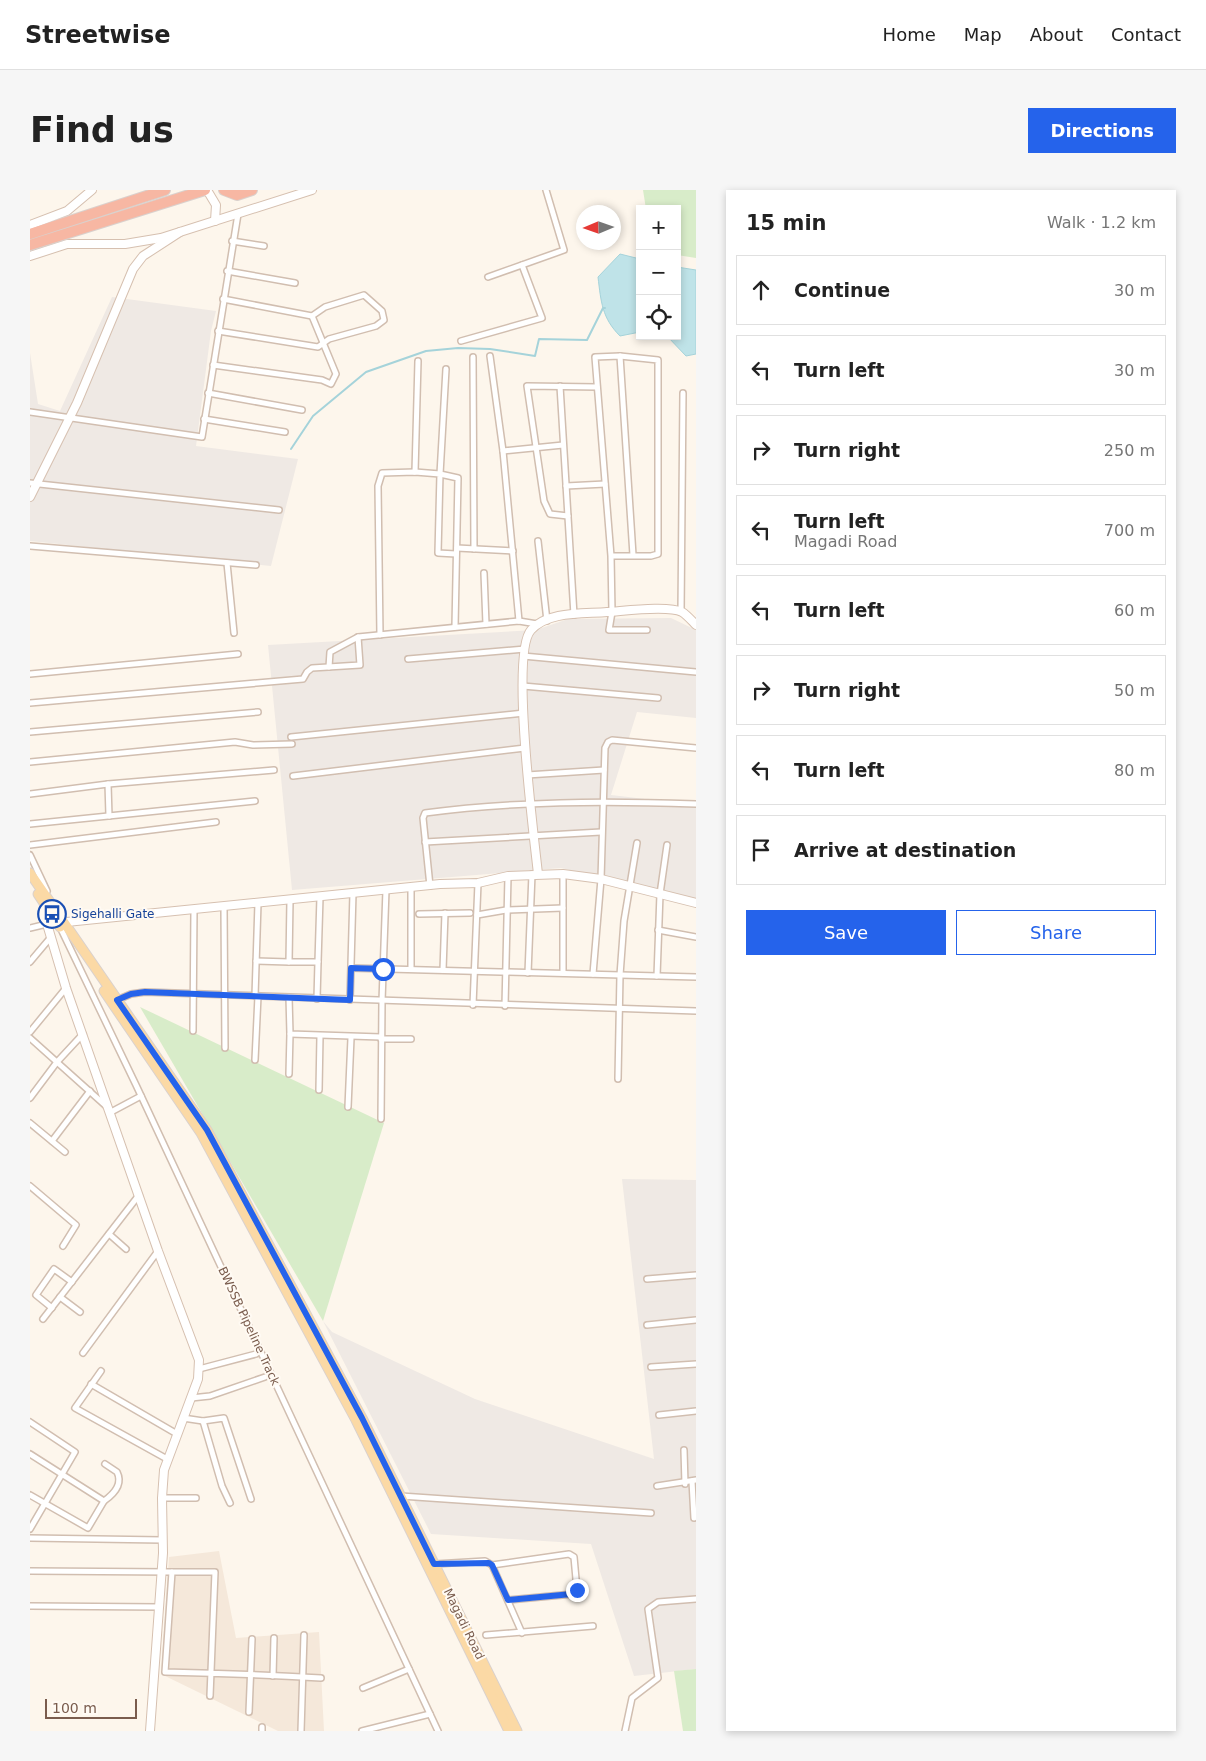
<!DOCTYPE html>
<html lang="en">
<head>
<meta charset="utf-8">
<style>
  :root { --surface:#fff; --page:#f6f6f6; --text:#222; --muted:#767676; --line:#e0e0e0; --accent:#2563eb }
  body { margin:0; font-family:"DejaVu Sans",sans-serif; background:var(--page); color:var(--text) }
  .controls { position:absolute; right:15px; top:15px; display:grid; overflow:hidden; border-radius:0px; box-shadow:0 2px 8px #0003 }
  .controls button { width:45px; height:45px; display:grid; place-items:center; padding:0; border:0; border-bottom:1px solid var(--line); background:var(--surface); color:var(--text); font:25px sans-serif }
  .compass { position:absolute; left:546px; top:15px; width:45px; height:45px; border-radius:50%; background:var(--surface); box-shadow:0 2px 8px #0003; rotate:268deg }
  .scale { position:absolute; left:15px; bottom:12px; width:92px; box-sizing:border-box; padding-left:5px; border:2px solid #7a5c4d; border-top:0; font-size:14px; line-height:18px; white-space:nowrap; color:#7a5c4d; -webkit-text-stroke:4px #fffaf3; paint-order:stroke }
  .stop { position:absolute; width:15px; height:15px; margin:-11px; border:4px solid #2563eb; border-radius:50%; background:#fff }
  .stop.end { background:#2563eb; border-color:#fff; box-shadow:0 1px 5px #0008 }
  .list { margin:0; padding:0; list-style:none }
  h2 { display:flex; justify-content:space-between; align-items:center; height:65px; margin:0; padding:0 20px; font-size:21px }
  h2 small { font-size:16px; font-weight:400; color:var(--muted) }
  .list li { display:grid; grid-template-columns:32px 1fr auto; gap:15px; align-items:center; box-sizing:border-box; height:70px; margin:0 10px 10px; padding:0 10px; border:1px solid var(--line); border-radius:0px }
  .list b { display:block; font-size:19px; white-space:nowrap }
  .list p { margin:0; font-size:16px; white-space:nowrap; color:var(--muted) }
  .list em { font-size:16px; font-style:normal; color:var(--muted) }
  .actions { display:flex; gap:10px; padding:15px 20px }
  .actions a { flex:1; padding:11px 0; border:1px solid var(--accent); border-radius:0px; text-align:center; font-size:18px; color:var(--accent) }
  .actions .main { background:var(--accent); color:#fff }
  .icon { flex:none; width:28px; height:28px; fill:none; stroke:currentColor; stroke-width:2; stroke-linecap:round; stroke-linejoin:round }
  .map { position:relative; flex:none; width:666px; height:1541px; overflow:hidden; border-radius:0px }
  header { display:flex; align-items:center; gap:30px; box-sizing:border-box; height:70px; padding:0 25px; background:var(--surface); border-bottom:1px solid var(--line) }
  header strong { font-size:24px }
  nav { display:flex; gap:28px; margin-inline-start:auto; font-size:18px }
  .intro { display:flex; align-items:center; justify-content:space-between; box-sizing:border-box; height:120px; padding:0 30px }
  h1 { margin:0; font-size:35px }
  .button { padding:12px 22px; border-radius:0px; background:var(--accent); color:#fff; font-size:18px; font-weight:700 }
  main { display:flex; gap:30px; padding:0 30px }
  aside { flex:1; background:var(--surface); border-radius:0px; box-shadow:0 2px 8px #0003 }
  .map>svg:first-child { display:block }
  .residential { fill:#f5e8da }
  .industrial { fill:#efe9e4 }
  .green { fill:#d8ecc9 }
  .water { fill:#bfe3e8; stroke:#a5d3da }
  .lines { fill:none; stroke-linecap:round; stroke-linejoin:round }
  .stream { stroke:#a5d3da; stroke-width:2 }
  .street-casing { stroke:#d1beb0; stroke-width:8 }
  .secondary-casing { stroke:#d6c0b0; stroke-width:10 }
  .primary-casing { stroke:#dad1cd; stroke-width:11 }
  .highway-casing { stroke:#dad1cd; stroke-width:12 }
  .street { stroke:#fff; stroke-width:5 }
  .secondary { stroke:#fff; stroke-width:8 }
  .primary { stroke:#fbd9a5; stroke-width:9 }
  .highway { stroke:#f7b7a3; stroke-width:10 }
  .route { stroke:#2563eb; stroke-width:6 }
  .labels { text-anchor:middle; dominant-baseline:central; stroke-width:4; stroke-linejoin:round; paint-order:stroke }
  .transit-label { font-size:12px; fill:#164399; stroke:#fffaf3; text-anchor:start }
  .street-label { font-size:12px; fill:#7a5c4d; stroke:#fffaf3 }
</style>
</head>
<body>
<header>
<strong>Streetwise</strong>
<nav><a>Home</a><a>Map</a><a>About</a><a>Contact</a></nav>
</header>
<div class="intro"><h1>Find us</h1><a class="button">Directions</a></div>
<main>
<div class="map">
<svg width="666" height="1541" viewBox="0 0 666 1541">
  <rect width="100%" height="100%" fill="#fdf6ec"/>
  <path class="residential" d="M 189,1361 L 206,1448 L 289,1442 L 294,1541 L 248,1541 L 131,1484 L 139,1367 Z"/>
  <g class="industrial">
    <path d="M 82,107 L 186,121 L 181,141 L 166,256 L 268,269 L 241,376 L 0,351 L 0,163 L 8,214 L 30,221 Z"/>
    <path d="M 641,428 L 666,440 L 666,528 L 607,522 L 581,605 L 666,615 L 666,709 L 531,678 L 262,700 L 238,455 L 506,440 L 538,429 Z"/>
    <path d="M 592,989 L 666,990 L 666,1479 L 604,1486 L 561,1354 L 401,1344 L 293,1131 L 302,1142 L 445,1209 L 624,1269 Z"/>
  </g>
  <g class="green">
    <path d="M 613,0 L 666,0 L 666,68 L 647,65 L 647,19 L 616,19 Z"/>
    <path d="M 110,817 L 354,933 L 293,1131 Z"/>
    <path d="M 666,1479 L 666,1541 L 653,1541 L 644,1481 Z"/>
  </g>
  <g class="water">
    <path d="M 590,64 L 610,69 L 610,142 L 590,146 C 572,128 571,112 568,87 Z"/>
    <path d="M 647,77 L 666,80 L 666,164 L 656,166 L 637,146 L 647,146 Z"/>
  </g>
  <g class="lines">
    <path class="stream" d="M 261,259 L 283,226 L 336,182 L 396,161 L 428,158 L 460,159 L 505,166 L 509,149 L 557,150 L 573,118 L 575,118"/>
    <defs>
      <g id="street">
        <path d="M 202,51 L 234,56"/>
        <path d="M 197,81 L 265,93"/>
        <path d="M 458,87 L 534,60 L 516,0"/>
        <path d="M 188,141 L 288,157 L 299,149 L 346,136 L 354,130 L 352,121 L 334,105 L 295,117 L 282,126 L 193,109"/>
        <path d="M 431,151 L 512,128 L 492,75"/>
        <path d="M 460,166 L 473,261 L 489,431"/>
        <path d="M 590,166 L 603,365"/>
        <path d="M 443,167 L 444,359"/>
        <path d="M 183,175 L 292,190 L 301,194 L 306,184 L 282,126"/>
        <path d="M 416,179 L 410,284 L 428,288 L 425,437"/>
        <path d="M 530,196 L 544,425"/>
        <path d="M 178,203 L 272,220"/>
        <path d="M 0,222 L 172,247 L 208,24"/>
        <path d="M 174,229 L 255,242"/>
        <path d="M 473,261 L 533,255"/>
        <path d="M 385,282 L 388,171"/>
        <path d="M 0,293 L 249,320"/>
        <path d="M 536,296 L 575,294"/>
        <path d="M 538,326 L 520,324 L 514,311 L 497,196 L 567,197"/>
        <path d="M 508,351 L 517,431"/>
        <path d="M 0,356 L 226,375"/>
        <path d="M 427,358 L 483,361"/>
        <path d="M 581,366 L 621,366 L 628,364 L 628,170 L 590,166 L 565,167 L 581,366 L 582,422 L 579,440 L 617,440"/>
        <path d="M 197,373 L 204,443"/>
        <path d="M 454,383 L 456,434"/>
        <path d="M 651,422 L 653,203"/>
        <path d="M 350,445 L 348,296 L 352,283 L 385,282 L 410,284 L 408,363 L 426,364"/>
        <path d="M 493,466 L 666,482"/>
        <path d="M 378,469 L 495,459"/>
        <path d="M 299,477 L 300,462 L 328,447 L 489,431 L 507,434"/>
        <path d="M 0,484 L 208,464"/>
        <path d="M 493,496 L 628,508"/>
        <path d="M 0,513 L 273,489 L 277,482 L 282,478 L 330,475 L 328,447"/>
        <path d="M 0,542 L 228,522"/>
        <path d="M 261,547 L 494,523"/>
        <path d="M 0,572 L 205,552 L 223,555 L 262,554"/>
        <path d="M 497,585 L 574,580"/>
        <path d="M 263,586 L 495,558"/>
        <path d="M 78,594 L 79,626"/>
        <path d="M 0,604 L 78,594 L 244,580"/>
        <path d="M 0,634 L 225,611"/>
        <path d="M 395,652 L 571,642"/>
        <path d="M 0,655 L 186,632"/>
        <path d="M 0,665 L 17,701"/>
        <path d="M 400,696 L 393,628 L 395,623 C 485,611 575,611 666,614"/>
        <path d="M 260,710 L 259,772 L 288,772 L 290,707"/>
        <path d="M 194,717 L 195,858"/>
        <path d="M 389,724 L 440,723"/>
        <path d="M 447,725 L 476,720 L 533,718"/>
        <path d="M 29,735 L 106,895 L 408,1541"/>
        <path d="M 0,738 L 17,734"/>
        <path d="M 628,740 L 666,747"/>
        <path d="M 226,771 L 259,772"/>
        <path d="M 0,772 L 21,747"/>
        <path d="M 321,778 L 666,787"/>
        <path d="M 381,779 L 381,697"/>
        <path d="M 413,780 L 415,723"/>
        <path d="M 498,783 L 502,684"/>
        <path d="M 533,783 L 533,684"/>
        <path d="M 563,784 L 571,689 L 575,558 L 578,552 L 582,550 L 666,558"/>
        <path d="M 627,786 L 630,704 L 637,655"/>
        <path d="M 225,806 L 228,713"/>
        <path d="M 259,807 L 260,844 L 351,847"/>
        <path d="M 287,809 L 288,772"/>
        <path d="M 87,810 L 101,804 L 115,802 L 666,821"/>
        <path d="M 320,810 L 323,703"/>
        <path d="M 443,815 L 448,693"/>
        <path d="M 475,816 L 478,686"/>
        <path d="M 163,841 L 164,720"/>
        <path d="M 0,842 L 36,798"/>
        <path d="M 0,848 L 76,916"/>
        <path d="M 351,849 L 381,849"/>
        <path d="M 225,870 L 228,806"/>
        <path d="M 259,884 L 260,844"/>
        <path d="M 588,889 L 590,785 L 594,731 L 607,653"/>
        <path d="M 289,900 L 290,846"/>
        <path d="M 0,908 L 27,872 L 53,844"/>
        <path d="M 318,917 L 321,848"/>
        <path d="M 81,922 L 111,906"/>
        <path d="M 351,929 L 352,811 L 356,700"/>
        <path d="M 0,933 L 35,962"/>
        <path d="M 22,951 L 60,901"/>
        <path d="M 0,996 L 46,1035 L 33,1056"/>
        <path d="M 79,1044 L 96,1059"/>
        <path d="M 617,1089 L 666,1085"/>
        <path d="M 30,1107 L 50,1122"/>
        <path d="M 22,1118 L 6,1105 L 24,1079 L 42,1092"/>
        <path d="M 13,1129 L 109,1005"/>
        <path d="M 617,1135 L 666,1130"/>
        <path d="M 53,1163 L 128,1061"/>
        <path d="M 621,1177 L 666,1174"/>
        <path d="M 169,1179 L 226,1164"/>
        <path d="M 71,1181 L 45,1218 L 137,1269"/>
        <path d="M 61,1194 L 147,1244"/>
        <path d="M 161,1208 L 180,1206 L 235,1187"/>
        <path d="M 629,1225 L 666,1221"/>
        <path d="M 153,1228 L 173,1231 L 194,1228 L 221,1309"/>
        <path d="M 173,1231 L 192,1296 L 200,1313"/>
        <path d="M 0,1232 L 45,1262 L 0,1339"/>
        <path d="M 654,1260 L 655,1294"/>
        <path d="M 0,1264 L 74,1311 L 58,1338 L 0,1305"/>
        <path d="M 662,1291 L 664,1328"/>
        <path d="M 627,1296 L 666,1290"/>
        <path d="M 371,1306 L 621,1323"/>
        <path d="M 132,1308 L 166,1308"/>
        <path d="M 74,1311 C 84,1304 93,1294 87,1282 L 75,1274"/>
        <path d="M 0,1348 L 132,1350"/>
        <path d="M 405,1374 L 455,1371 L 462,1375 L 492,1443"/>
        <path d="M 462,1375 L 539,1364 L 544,1367 L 547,1400 L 543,1404 L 478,1410"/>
        <path d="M 0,1381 L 142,1382"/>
        <path d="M 0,1416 L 130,1417"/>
        <path d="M 456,1445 L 563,1436"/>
        <path d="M 243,1486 L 244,1448"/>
        <path d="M 333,1498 L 379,1479"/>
        <path d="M 180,1506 L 185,1382 L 142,1382 L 135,1482 C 187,1483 239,1485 291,1488"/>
        <path d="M 219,1522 L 222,1449"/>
        <path d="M 232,1541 L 232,1537"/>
        <path d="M 271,1541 L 274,1445"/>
        <path d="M 332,1541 L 400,1524"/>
        <path d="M 595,1541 L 602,1508 L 628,1488 L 618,1419 L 628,1412 L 666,1409"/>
      </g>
      <g id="secondary">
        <path d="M 177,0 L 186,15 L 185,31"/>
        <path d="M 0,35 L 37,21 L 62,0"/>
        <path d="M 0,66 L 37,54 L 95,54 L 131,48 L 282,0"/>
        <path d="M 0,307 L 47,213 L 103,79 L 113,66 L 150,42"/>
        <path d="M 508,684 C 504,646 480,463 501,440 C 518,421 553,424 577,422 C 594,421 638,415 652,422 C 657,425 662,431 666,435"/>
        <path d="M 120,1541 L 133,1363 L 132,1308 L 134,1280 L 168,1189 L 169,1170 L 128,1061 L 36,798 L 17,734 L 410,694 L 448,693 L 478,686 L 533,684 L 571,689 L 666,713"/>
      </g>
      <g id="primary">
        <path d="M 0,683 L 177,940 L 332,1228 L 487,1541"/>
        <path d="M 8,704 L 30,737"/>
        <path d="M 74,801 L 171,943 L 326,1230 L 479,1541"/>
      </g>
      <g id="highway">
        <path d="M 194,0 L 207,5 L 222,0"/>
        <path d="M 0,44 L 135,0"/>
        <path d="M 0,55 L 175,0"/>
      </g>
    </defs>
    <use href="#street" class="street-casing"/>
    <use href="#secondary" class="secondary-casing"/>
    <use href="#primary" class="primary-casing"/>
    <use href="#highway" class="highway-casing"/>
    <use href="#street" class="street"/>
    <use href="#secondary" class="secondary"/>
    <use href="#primary" class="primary"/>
    <use href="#highway" class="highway"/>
  </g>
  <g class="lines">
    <path class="route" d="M 353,779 L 321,778 L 320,810 L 115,802 L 101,804 L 87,810 L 177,940 L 332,1228 L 404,1374 L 459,1373 L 462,1375 L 478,1410 L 542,1404 L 547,1400"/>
  </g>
  <defs>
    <symbol id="bus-ring" viewBox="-11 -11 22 22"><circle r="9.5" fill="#fffaf3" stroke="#1a4fb4" stroke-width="1.5"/><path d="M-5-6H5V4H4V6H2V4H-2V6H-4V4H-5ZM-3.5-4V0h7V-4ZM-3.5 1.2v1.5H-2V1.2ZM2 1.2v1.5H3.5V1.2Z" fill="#1a4fb4"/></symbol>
  </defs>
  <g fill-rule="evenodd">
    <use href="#bus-ring" x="6" y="708" width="32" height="32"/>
  </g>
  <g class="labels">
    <g class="transit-label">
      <text x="41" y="724">Sigehalli Gate</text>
    </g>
    <g class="street-label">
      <text transform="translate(219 1136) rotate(65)">BWSSB Pipeline Track</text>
      <text transform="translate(434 1434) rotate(64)">Magadi Road</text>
    </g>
  </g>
</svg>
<div class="controls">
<button>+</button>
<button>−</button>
<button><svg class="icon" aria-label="locate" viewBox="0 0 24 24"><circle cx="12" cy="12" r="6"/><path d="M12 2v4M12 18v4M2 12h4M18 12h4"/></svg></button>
</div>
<svg class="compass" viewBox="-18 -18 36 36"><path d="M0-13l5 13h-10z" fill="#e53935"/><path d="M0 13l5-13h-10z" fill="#767676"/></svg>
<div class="scale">100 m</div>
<div class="stop" style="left:353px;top:779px"></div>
<div class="stop end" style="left:547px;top:1400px"></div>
</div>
<aside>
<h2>15 min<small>Walk · 1.2 km</small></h2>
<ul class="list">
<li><svg class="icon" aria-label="ahead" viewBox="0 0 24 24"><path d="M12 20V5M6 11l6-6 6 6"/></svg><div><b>Continue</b></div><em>30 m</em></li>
<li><svg class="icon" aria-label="left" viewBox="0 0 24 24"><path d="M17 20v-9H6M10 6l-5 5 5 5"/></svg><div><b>Turn left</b></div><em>30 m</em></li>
<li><svg class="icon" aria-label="right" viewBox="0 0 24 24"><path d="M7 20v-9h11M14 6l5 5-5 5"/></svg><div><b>Turn right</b></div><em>250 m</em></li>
<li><svg class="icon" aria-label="left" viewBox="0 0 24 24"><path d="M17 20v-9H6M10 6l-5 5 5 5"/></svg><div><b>Turn left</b><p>Magadi Road</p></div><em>700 m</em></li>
<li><svg class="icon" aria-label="left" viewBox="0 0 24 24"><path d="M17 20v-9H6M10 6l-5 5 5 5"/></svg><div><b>Turn left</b></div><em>60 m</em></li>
<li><svg class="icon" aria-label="right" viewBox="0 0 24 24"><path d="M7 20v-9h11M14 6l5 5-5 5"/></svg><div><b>Turn right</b></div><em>50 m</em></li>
<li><svg class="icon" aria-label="left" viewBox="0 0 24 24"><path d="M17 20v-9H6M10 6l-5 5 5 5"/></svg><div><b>Turn left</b></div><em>80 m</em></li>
<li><svg class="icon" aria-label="arrive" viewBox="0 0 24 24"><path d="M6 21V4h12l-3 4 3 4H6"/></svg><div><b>Arrive at destination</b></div></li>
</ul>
<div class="actions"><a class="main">Save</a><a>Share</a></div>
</aside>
</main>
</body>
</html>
